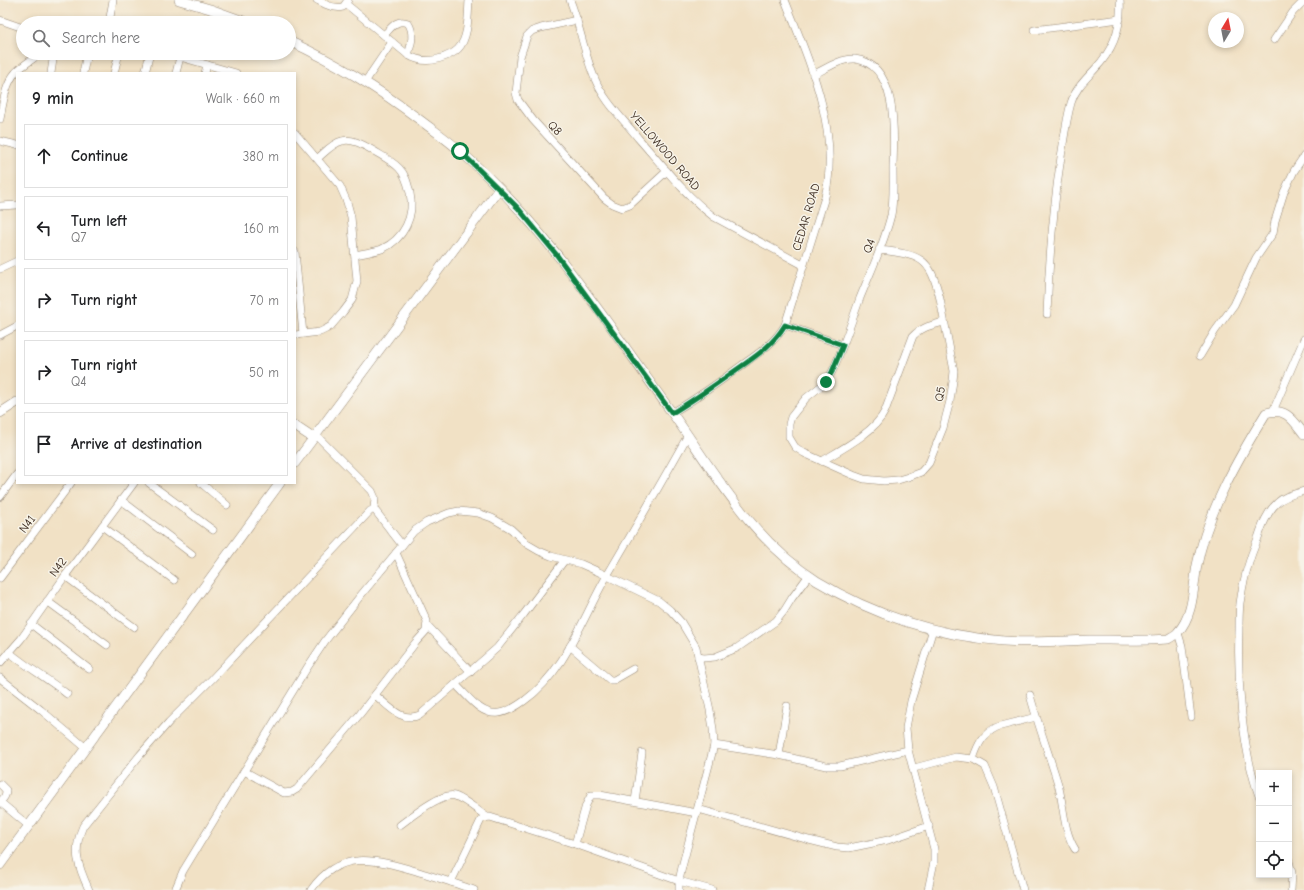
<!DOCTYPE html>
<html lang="en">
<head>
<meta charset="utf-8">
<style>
  :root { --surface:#fff; --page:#f6f6f6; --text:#202124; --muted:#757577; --line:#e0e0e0 }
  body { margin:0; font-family:"Comic Neue",sans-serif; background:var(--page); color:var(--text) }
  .controls { position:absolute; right:12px; bottom:12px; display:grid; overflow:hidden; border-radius:0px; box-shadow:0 2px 6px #0003 }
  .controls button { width:36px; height:36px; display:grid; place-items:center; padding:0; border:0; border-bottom:1px solid var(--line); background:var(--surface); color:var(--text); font:20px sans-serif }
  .compass { position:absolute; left:1208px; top:12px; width:36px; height:36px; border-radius:50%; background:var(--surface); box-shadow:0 2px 6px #0003; rotate:10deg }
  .stop { position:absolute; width:12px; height:12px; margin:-9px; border:3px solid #0b8043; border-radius:50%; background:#fff }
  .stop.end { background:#0b8043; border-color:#fff; box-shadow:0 1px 4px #0008 }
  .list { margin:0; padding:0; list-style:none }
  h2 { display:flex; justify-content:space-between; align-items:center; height:52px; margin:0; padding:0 16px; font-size:17px }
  h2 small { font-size:13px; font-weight:400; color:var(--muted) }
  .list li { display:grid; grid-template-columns:26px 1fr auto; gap:12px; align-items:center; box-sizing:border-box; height:64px; margin:0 8px 8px; padding:0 8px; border:1px solid var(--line); border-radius:0px }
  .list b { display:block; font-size:15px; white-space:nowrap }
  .list p { margin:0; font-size:13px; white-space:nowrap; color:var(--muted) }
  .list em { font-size:13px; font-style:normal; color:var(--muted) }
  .icon { flex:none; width:22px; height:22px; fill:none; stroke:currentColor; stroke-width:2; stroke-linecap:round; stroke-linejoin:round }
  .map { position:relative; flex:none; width:1304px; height:890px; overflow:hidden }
  .search { position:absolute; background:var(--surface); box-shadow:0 2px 6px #0003; left:16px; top:16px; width:280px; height:44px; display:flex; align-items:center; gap:10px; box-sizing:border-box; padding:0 14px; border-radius:22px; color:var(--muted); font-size:15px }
  .panel { position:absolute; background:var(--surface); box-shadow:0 2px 6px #0003; left:16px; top:72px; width:280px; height:412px; border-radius:0px }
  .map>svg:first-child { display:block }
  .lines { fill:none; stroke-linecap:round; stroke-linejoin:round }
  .minor-casing { stroke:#968672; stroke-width:8 }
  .tertiary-casing { stroke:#968672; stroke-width:10 }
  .minor { stroke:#fff; stroke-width:7 }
  .tertiary { stroke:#fff; stroke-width:9 }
  .route { stroke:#0b8043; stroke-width:5 }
  .labels { text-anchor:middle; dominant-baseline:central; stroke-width:3; stroke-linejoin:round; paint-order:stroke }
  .street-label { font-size:12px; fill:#3b2a1e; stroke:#f7f3e8 }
</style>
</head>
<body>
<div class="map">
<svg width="1304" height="890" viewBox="0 0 1304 890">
  <rect width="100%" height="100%" fill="#f7f3e8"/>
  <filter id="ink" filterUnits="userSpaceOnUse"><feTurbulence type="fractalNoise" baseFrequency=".025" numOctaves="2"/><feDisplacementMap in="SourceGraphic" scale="8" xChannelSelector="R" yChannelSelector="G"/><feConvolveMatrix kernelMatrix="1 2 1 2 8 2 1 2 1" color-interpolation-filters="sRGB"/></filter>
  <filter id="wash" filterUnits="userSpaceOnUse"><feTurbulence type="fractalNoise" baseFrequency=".012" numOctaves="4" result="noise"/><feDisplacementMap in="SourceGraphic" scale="16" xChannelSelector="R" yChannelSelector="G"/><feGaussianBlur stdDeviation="0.9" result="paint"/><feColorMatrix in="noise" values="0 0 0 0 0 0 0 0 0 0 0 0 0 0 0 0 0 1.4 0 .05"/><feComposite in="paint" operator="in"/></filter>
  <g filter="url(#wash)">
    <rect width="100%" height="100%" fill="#f1e1c5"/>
  </g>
  <g filter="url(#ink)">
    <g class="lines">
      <defs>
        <g id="minor">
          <path d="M 317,0 C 325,4 333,9 343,7 L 348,0"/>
          <path d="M 570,0 C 580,25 584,54 595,79 C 604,101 623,119 638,138 C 662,165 685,195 714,217 L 803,265"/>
          <path d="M 346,4 L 408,55 C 418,61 427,62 438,59 C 445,57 453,54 458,49 C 469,38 468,14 469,0"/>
          <path d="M 0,20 L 23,28"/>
          <path d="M 577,20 L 541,28 L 532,31 L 527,36 L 520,57 L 516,93 L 518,100 L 533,120 L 604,198 L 612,204 L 622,208 L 630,205 L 667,171"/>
          <path d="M 109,23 L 113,0"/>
          <path d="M 1034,30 L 1120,19"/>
          <path d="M 384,35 C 391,28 397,18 408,23 C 415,33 411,45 408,55"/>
          <path d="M 1274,40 L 1293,12 L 1304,1"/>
          <path d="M 166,53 L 236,73"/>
          <path d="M 51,73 L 54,53"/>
          <path d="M 83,73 L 87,53"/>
          <path d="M 114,73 L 119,53"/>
          <path d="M 145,73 L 150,53"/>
          <path d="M 176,73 L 180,57"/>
          <path d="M 205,73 L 207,65"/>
          <path d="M 813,75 C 825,69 841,58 855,59 C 899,64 894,136 893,167 C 893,183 894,200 891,215 C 884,244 871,271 860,298 C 851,323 843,348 832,372 L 826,382 L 806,398 L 791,417 L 789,424 L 789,437 L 795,447 L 804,453 L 853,475 L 864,479 L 884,481 L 898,480 L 908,477 L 921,472 L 929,463 L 943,428 L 950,401 L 953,381 L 954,371 L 940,299 C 930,256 920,255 879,250"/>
          <path d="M 365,82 L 392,42"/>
          <path d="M 0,119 C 3,104 5,84 16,72 C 23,65 33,59 41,53"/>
          <path d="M 295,133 L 340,186 L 347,202 L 351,217 L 357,281 L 352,300 L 343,312 L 331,326 L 326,329 L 320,332 L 295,335"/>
          <path d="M 0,141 L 17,145"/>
          <path d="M 318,158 C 325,152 333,143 342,141 C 353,138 365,146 374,151 C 382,156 392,161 399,168 C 406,175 408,185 410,193 C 415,216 404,239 382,249 C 373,252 364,253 355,255"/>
          <path d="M 0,206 L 17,205"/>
          <path d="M 295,252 L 303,334"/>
          <path d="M 0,269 L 17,261"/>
          <path d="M 1047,314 C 1049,262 1053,209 1061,157 C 1064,139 1066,121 1071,103 C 1075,89 1085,80 1095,69 C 1114,49 1122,27 1120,0"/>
          <path d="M 785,325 L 843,345"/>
          <path d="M 0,335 L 17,326"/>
          <path d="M 1200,356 L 1215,331 L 1234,305 L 1256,258 L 1273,233 L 1275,221 L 1284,192 L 1294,171 L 1304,156"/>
          <path d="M 1273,411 L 1304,339"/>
          <path d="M 672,413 C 695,399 717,384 738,368 C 756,355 774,344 785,325 L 825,197 C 841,131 809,61 785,0"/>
          <path d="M 316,435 L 372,491 L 375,498 L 374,509"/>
          <path d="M 822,461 C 842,449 875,432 885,411 L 913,336 C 921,327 933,325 944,322"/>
          <path d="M 149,483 L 213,530"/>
          <path d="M 201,483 L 227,505"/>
          <path d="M 0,497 L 17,474"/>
          <path d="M 121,500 L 192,554"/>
          <path d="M 102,526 L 174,580"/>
          <path d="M 65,576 L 134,627"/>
          <path d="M 0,578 L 71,483"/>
          <path d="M 47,601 L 107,645"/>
          <path d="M 31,624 L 89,669"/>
          <path d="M 428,626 L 471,672"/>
          <path d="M 1178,633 L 1182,646 L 1191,717"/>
          <path d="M 570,646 L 610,680 L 614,680 L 633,669"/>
          <path d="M 9,652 C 27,667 48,679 67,694"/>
          <path d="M 698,657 L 704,658 L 715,657 L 737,648 L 776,621 L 784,611 L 792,598 L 809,575"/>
          <path d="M 0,663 L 21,639 L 65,576 L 134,483"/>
          <path d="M 0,678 L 41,710 L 86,748"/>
          <path d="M 456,685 C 468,696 481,716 499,713 C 508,712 517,706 524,701 C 567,670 582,618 608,574 C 635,528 662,482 688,435"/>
          <path d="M 375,695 C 389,706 401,723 420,715 L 497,648 L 524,614 L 564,561"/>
          <path d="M 1030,695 C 1038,725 1049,754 1058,784 C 1064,805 1063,830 1075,849"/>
          <path d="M 714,745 L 779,755 L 826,766 L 840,766 L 908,750"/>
          <path d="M 779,755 L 787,706"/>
          <path d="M 973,759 C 978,744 983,734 997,727 L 1036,717"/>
          <path d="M 914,768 L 956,757 L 973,759 L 985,766 L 994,787 L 1023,890"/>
          <path d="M 244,771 L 284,793 L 292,792 L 297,789 L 360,714 L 416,642 L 426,631 L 427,621 L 396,553"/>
          <path d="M 0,784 L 6,790 C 6,796 4,798 0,802"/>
          <path d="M 1259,796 C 1242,749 1237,680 1239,630 C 1239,621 1239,612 1240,603 C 1243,580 1249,559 1258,538 C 1262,526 1267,512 1277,503 C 1284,496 1294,494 1304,491"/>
          <path d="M 635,801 L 642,753"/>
          <path d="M 0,802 L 29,826"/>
          <path d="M 698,809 L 809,840 L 837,847 L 849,848 L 888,840 L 929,826"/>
          <path d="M 400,825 C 411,817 441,792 455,796 C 466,800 477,810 487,817"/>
          <path d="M 575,844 L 586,805 L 591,795 L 600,795 L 697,813"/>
          <path d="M 1289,861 L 1292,873 L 1291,890"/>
          <path d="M 451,882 L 481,820 L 483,818 L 490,817 L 575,844 L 679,881 L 712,890"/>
          <path d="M 89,890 C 78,866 72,851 83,826 L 140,755 L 169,722 L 212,679 L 370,511 L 374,509 L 402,545"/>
          <path d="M 175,890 L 183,871 L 307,668 L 325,641 L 361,595 L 414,531 L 427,522 L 449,513 L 459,511 L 478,513 L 492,518 L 511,529 L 527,544 L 539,551 L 551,556 L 581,564 L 599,572 L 659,601 L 670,610 L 681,622 L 696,647 L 710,710 L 713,729 L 714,745 L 710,761 L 682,867 L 679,881 L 679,890"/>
          <path d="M 311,890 C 339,849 375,859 416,871 C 435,877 455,883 474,890"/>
          <path d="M 928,890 L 934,862 L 934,849 L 908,750 L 906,728 L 911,701 L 933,629"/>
        </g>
        <g id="tertiary">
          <path d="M 179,0 L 210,9 L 249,23"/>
          <path d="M 289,41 C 335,62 379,89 420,120 C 433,130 448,140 460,151 C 544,224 605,320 670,410 C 714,471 751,540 817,581 C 873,615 938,636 1004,641 C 1032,643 1061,641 1089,640 C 1115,640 1142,641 1168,639 C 1171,637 1176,635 1178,632 C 1194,615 1193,586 1197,565 C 1208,511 1237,460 1266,413 C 1286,407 1293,420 1304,434"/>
          <path d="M 0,413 L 17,402"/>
          <path d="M 295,426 L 313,438"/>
          <path d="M 295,463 L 499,189"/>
          <path d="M 0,865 L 280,483"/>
        </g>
      </defs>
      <use href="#minor" class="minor-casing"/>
      <use href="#tertiary" class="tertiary-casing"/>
      <use href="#minor" class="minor"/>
      <use href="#tertiary" class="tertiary"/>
    </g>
  </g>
  <g class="lines" filter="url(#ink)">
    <path class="route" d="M 460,151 L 518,208 L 556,254 L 672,413 C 694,400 715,385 736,370 C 755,357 773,345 785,325 L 843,345 L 832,372 L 826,382"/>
  </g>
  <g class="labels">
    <g class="street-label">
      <text transform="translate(555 128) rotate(48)">Q8</text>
      <text transform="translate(665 151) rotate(49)">YELLOWOOD ROAD</text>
      <text transform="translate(806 217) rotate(-73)">CEDAR ROAD</text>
      <text transform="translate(869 246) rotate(-70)">Q4</text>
      <text transform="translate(940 394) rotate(-79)">Q5</text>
      <text transform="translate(27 524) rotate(-53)">N41</text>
      <text transform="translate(58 567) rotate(-54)">N42</text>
    </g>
  </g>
</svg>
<div class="controls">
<button>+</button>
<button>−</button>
<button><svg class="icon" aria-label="locate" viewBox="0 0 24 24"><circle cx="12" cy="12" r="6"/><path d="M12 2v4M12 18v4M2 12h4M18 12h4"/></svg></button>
</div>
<svg class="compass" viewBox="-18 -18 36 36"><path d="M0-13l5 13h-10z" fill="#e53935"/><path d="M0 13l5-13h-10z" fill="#757577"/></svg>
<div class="stop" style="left:460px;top:151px"></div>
<div class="stop end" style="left:826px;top:382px"></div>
<div class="search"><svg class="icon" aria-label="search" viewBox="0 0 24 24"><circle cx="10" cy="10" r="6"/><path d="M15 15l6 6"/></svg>Search here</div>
<section class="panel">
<h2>9 min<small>Walk · 660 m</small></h2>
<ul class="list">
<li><svg class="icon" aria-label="ahead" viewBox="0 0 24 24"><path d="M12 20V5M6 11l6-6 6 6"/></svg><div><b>Continue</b></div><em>380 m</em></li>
<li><svg class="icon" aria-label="left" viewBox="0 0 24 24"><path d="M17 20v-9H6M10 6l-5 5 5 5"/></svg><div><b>Turn left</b><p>Q7</p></div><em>160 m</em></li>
<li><svg class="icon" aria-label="right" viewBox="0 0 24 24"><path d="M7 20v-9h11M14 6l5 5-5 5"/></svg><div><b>Turn right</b></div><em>70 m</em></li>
<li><svg class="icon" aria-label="right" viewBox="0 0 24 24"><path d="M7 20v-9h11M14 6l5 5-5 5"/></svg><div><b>Turn right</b><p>Q4</p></div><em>50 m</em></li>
<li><svg class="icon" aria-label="arrive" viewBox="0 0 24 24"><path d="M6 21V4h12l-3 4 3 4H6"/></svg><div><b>Arrive at destination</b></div></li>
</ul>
</section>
</div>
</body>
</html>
